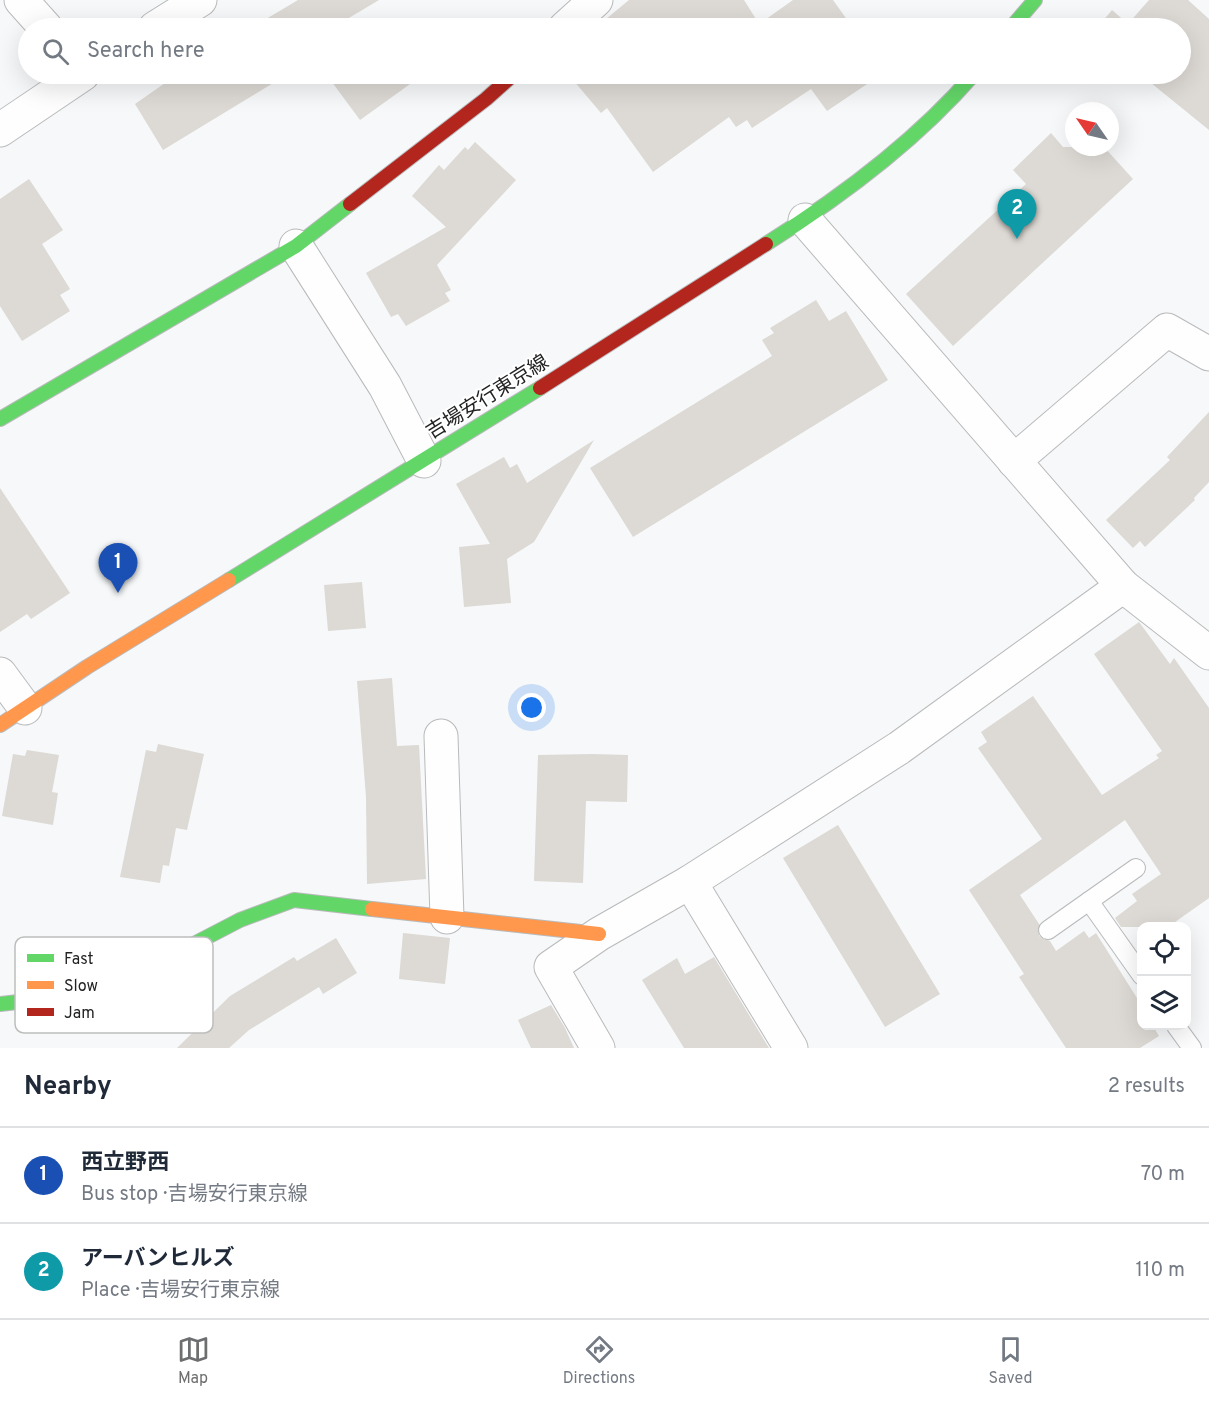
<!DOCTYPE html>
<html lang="en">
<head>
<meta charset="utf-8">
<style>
  :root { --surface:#fff; --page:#f2f2f3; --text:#1f2937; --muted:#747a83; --line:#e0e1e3; --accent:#6c6e6f }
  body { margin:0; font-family:Overpass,"Noto Sans JP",sans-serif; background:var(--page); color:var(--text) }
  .controls { position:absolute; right:18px; bottom:18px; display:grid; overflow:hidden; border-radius:12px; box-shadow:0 6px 24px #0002 }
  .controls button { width:54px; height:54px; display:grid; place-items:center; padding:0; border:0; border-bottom:2px solid var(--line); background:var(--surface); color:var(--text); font:30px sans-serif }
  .compass { position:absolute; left:1065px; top:102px; width:54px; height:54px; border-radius:50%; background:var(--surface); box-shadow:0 6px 24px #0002; rotate:304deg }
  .you { position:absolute; left:532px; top:708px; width:21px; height:21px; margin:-15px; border:4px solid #fff; border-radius:50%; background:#1a73e8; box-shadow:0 0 0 9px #1a73e833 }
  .badge { display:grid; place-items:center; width:39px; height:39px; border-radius:50%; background:var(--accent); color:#fff; font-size:20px; font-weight:700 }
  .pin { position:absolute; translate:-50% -50px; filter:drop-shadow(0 2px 3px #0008) }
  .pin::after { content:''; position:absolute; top:32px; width:21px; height:18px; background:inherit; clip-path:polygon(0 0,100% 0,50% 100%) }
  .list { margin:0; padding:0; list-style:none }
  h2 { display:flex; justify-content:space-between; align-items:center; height:78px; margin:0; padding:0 24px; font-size:26px }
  h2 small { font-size:20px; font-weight:400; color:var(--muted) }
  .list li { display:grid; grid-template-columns:39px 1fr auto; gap:18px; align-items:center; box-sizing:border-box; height:96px; padding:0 24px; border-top:2px solid var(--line) }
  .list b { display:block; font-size:22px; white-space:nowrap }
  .list p { margin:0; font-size:20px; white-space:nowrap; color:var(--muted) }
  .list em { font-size:20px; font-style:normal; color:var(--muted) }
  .icon { flex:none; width:33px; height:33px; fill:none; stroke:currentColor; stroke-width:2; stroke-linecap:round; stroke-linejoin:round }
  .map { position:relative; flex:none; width:1209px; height:1048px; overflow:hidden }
  .search { position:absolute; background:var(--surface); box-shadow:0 6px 24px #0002; left:18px; right:18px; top:18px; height:66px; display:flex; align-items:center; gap:15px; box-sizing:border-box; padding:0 21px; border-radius:33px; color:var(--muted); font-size:22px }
  .sheet { height:270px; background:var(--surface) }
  nav { display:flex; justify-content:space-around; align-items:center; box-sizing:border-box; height:84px; border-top:2px solid var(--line); background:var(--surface); font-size:16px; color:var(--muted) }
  nav a { display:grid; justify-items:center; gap:3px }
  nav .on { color:var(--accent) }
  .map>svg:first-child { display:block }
  .building { fill:#ddd9d4 }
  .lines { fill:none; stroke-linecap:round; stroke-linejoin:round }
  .lane-casing { stroke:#b9babb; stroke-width:20 }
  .street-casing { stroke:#b9babb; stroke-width:35 }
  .fast-casing { stroke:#b9babb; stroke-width:16 }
  .slow-casing { stroke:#b9babb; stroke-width:16 }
  .jam-casing { stroke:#b9babb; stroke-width:16 }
  .lane { stroke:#fefefe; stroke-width:18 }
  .street { stroke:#fefefe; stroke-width:33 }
  .fast { stroke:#63d668; stroke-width:14 }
  .slow { stroke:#ff974d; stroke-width:14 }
  .jam { stroke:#b3261e; stroke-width:14 }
  .labels { text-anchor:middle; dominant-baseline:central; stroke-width:4.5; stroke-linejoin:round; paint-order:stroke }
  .street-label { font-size:20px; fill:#222324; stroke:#fff }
  .key { fill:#fff; stroke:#bdbdbd; stroke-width:1.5 }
  .key-label { font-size:16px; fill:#222324 }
</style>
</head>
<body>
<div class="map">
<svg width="1209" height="1048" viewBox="0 0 1209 1048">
  <rect width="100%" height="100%" fill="#f6f8fa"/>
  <g class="building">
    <path d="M 298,0 L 379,0 L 332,28 L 251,28 Z"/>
    <path d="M 629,0 L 744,0 L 759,24 L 793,0 L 833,0 L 853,28 L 604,28 L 600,24 Z"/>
    <path d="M 1149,0 L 1188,0 L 1209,19 L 1209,130 L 1140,74 L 1180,74 L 1180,28 L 1097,28 L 1112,10 L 1128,24 Z"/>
    <path d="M 178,74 L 288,74 L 163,150 L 135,104 Z"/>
    <path d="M 326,74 L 424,74 L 360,120 Z"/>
    <path d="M 568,74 L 882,74 L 827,111 L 811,89 L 752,128 L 747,120 L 736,127 L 729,117 L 653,172 L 607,108 L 601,113 Z"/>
    <path d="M 1051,133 L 1063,147 L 1104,147 L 1133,179 L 953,346 L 906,294 L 1026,184 L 1013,170 Z"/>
    <path d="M 475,142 L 516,180 L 437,265 L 451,290 L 445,293 L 450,301 L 406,326 L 398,314 L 391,317 L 366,273 L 446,227 L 412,196 L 439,165 L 444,170 L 465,147 L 468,150 Z"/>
    <path d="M 29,179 L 63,230 L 42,244 L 70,289 L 60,295 L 70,311 L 22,341 L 0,306 L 0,199 Z"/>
    <path d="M 816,300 L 829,321 L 846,311 L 888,380 L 633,537 L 590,468 L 772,356 L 762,340 L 774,333 L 770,328 Z"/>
    <path d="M 1209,412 L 1209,482 L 1194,498 L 1195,500 L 1145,547 L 1140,541 L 1133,548 L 1106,520 L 1170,460 L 1167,457 Z"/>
    <path d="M 594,440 L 534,542 L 507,559 L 511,603 L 464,607 L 459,547 L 490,544 L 456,484 L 504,457 L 510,468 L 517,464 L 527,483 Z"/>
    <path d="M 0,488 L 70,593 L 31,619 L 27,614 L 0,632 Z"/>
    <path d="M 362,582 L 366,628 L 328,631 L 324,585 Z"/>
    <path d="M 1139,622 L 1170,664 L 1174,658 L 1209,708 L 1209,898 L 1168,927 L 1121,927 L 1115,918 L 1137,901 L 1132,894 L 1161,874 L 1125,820 L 1020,895 L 1039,924 L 1039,936 L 1050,941 L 1056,951 L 1084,931 L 1089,938 L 1096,933 L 1142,1006 L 1142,1026 L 1153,1026 L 1159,1036 L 1140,1048 L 1066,1048 L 1019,977 L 1024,974 L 969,890 L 1042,839 L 978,748 L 987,742 L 981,732 L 1033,696 L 1102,795 L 1159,758 L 1156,755 L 1162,751 L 1094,654 Z"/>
    <path d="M 392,678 L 397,746 L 419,745 L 426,879 L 367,884 L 366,797 L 357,681 Z"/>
    <path d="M 158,744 L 204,754 L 187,830 L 176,828 L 169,866 L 163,865 L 160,883 L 120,877 L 146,750 L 156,752 Z"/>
    <path d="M 27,750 L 59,755 L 52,792 L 58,793 L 53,825 L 2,816 L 13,754 L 25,756 Z"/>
    <path d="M 592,754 L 628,755 L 627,802 L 586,801 L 583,883 L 534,881 L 538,755 Z"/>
    <path d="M 838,825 L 940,994 L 885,1027 L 783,858 Z"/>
    <path d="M 403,933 L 450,938 L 445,984 L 399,979 Z"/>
    <path d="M 336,938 L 357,973 L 323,994 L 319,987 L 249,1030 L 229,1048 L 177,1048 L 230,996 L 294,957 L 297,961 Z"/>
    <path d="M 714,957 L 769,1048 L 684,1048 L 642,980 L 677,958 L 685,974 Z"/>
    <path d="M 551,1005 L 565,1028 L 574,1048 L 531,1048 L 518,1020 Z"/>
  </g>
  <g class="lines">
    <defs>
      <g id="lane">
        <path d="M 1089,901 L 1142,976"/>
        <path d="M 1048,930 L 1136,868"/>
        <path d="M 1176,1026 L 1192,1048"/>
      </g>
      <g id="street">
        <path d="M 21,0 L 46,28"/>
        <path d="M 155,28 L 200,0"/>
        <path d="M 565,28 L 596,0"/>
        <path d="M 0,130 L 83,74"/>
        <path d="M 805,220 L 1123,586 L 1209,653"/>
        <path d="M 296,246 L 385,386 L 424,461"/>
        <path d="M 1014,461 L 1167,330 L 1209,354"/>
        <path d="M 0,674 L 25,708"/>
        <path d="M 441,736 L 447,917"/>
        <path d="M 690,882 L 899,748 L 1123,586"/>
        <path d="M 598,1048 L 551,967 L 599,934 L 690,882 L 791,1048"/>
      </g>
      <g id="fast">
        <path d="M 1011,28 L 1035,0"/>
        <path d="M 766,244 C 841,197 916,141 974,74"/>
        <path d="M 0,419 L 296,246 L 350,204"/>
        <path d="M 229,580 L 540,388"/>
        <path d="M 0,1004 L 53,998 L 146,969 L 240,920 L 294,900 L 372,909"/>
      </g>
      <g id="slow">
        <path d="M 0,725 L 87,667 L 229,580"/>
        <path d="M 372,909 L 599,934"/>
      </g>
      <g id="jam">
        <path d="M 350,204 L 486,99 L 514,74"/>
        <path d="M 540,388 L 766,244"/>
      </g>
    </defs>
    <use href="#lane" class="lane-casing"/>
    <use href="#street" class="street-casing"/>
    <use href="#fast" class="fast-casing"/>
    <use href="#slow" class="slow-casing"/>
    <use href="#jam" class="jam-casing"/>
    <use href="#lane" class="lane"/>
    <use href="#street" class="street"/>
    <use href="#fast" class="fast"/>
    <use href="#slow" class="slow"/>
    <use href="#jam" class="jam"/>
  </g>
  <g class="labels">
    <g class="street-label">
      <text transform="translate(488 398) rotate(-32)">吉場安行東京線</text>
    </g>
  </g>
  <rect x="15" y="937" width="198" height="96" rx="9" class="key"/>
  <rect x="27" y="954" width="27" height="8" fill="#63d668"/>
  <rect x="27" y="981" width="27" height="8" fill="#ff974d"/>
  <rect x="27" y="1008" width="27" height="8" fill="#b3261e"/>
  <g class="key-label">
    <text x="64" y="964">Fast</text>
    <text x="64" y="991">Slow</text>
    <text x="64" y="1018">Jam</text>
  </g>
</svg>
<div class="controls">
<button><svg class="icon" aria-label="locate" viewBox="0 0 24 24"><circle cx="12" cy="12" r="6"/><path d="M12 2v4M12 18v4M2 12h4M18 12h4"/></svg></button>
<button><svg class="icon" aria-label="layers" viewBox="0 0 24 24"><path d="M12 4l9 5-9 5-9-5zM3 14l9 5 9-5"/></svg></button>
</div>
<svg class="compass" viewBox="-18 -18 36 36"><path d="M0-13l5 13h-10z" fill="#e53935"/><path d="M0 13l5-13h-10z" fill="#747a83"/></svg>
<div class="you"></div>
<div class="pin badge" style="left:118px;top:593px;background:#1a4fb4">1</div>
<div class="pin badge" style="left:1017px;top:239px;background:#0f9aa8">2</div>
<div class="search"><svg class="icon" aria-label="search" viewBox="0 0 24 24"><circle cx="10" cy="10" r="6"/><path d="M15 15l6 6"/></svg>Search here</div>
</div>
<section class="sheet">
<h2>Nearby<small>2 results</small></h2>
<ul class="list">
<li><span class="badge" style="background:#1a4fb4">1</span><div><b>西立野西</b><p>Bus stop · 吉場安行東京線</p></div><em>70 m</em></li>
<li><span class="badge" style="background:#0f9aa8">2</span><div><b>アーバンヒルズ</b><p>Place · 吉場安行東京線</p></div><em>110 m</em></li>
</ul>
</section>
<nav>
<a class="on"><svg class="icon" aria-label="map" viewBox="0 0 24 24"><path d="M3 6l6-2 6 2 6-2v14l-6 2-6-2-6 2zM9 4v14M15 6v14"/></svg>Map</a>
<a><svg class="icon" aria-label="directions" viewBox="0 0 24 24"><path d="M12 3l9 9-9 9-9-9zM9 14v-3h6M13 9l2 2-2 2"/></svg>Directions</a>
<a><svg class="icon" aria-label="saved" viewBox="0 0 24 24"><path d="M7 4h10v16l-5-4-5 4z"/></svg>Saved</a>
</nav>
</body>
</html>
